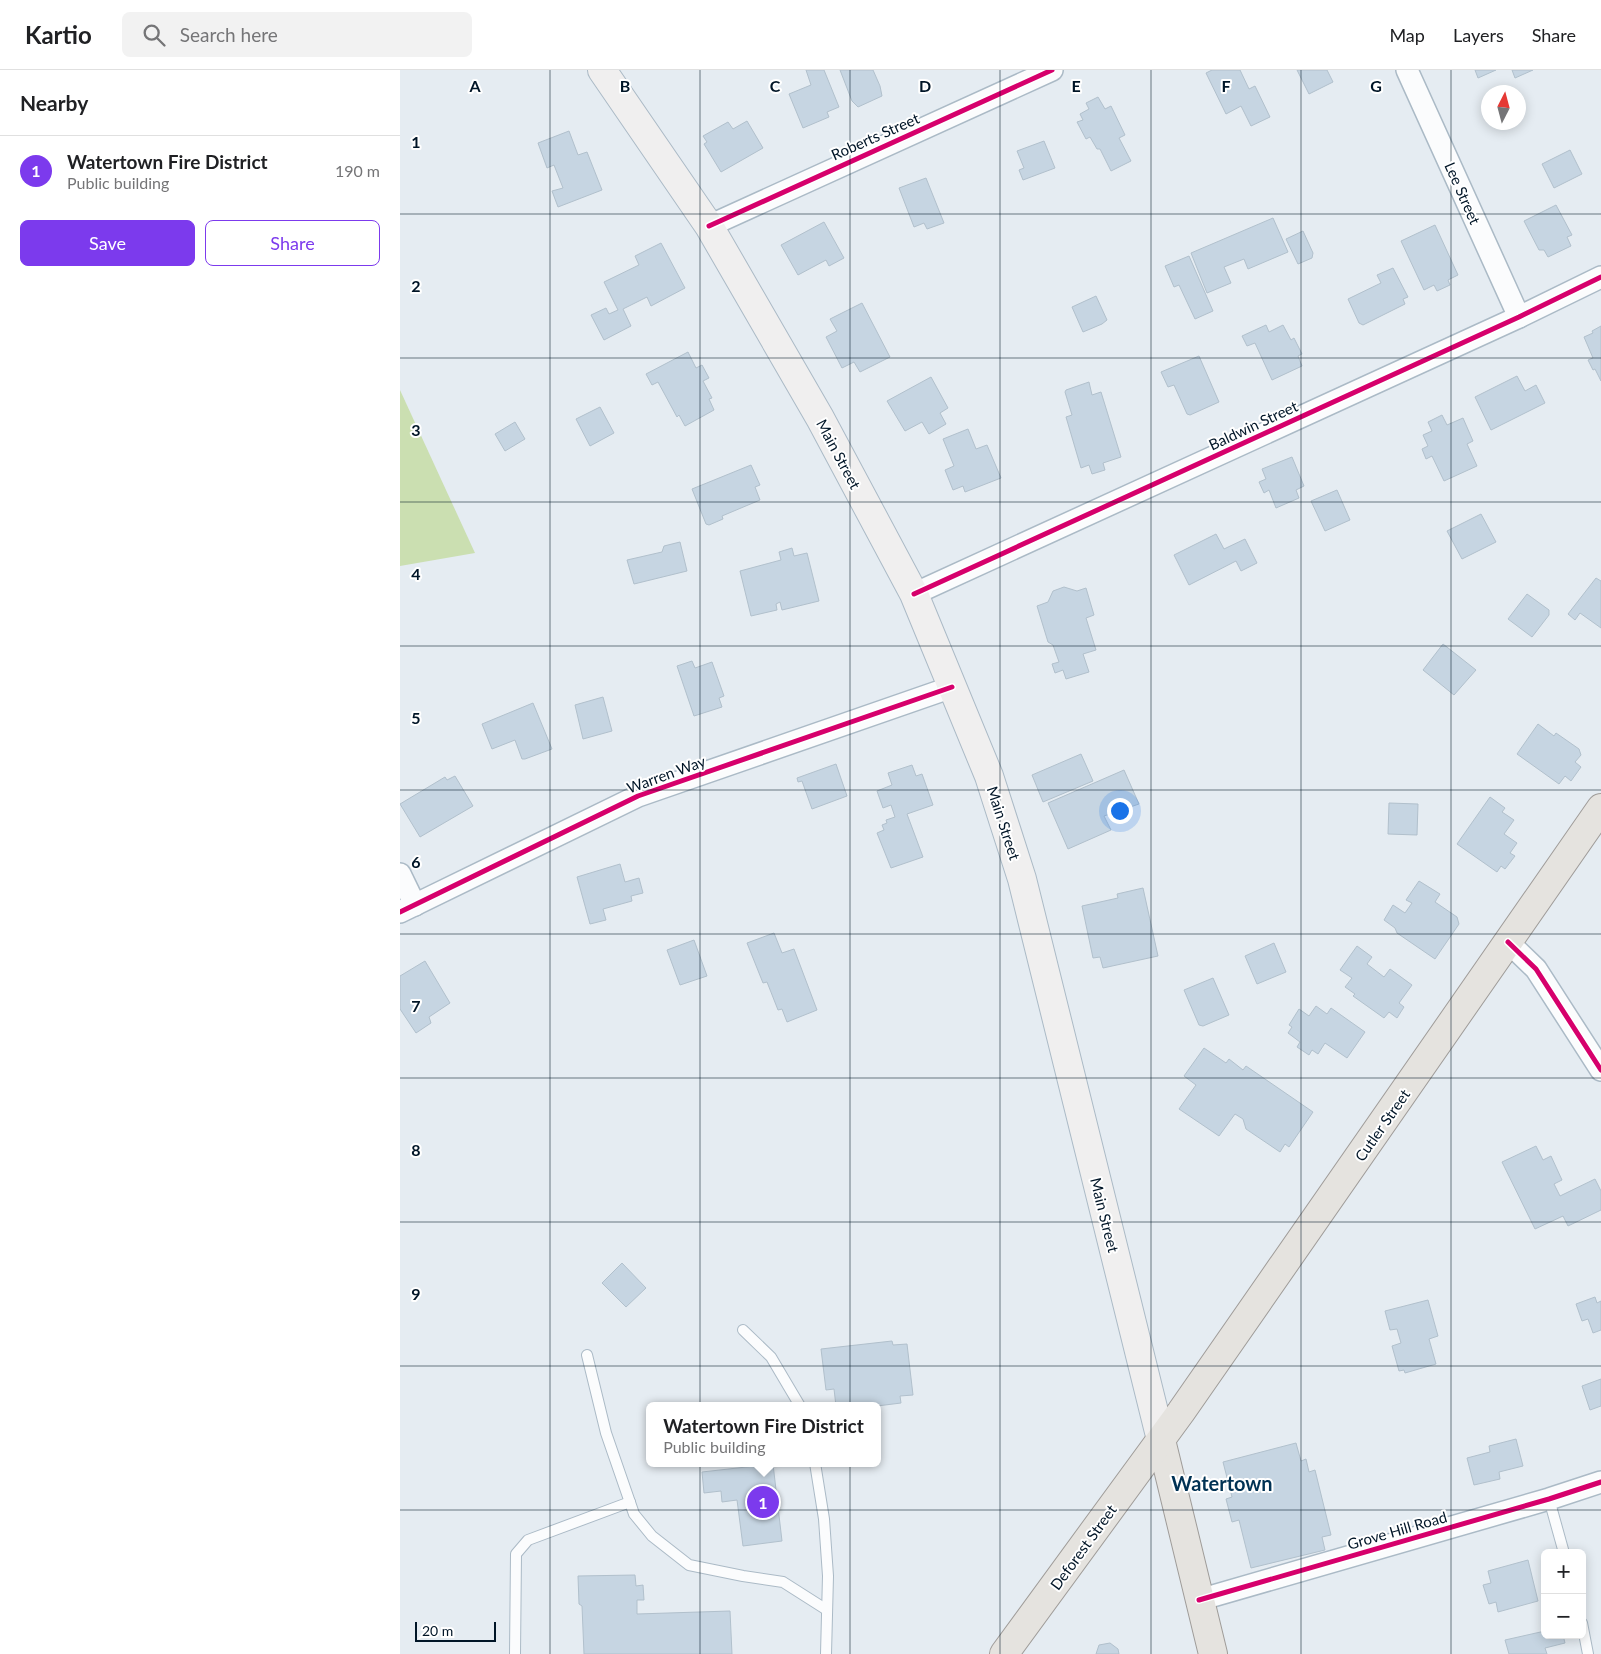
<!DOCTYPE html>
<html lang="en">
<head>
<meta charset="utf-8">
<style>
  :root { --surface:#fff; --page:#f2f2f2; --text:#202124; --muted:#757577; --line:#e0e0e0; --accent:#7c3aed }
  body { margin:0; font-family:Lato,sans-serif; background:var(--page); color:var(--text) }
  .controls { position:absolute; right:15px; bottom:15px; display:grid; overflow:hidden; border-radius:8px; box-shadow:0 2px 12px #0003 }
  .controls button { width:45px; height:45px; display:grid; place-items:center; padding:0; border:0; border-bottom:1px solid var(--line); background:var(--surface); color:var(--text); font:25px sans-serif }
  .compass { position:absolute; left:1081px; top:15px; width:45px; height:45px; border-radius:50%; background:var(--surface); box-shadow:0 2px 12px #0003; rotate:6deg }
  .scale { position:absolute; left:15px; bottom:12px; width:81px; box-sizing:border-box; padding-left:5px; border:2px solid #001527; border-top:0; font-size:14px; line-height:18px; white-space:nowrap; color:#001527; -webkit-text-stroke:4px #fff; paint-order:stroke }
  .you { position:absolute; left:719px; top:740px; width:18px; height:18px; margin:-12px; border:4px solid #fff; border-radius:50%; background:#1a73e8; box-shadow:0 0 0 8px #1a73e833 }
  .badge { display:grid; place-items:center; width:32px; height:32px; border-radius:50%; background:var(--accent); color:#fff; font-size:16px; font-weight:700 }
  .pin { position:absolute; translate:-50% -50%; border:2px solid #fff; box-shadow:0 1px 5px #0006 }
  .popup { position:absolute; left:246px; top:1332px; width:235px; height:65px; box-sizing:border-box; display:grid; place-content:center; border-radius:8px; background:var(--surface); filter:drop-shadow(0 1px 4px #0005); font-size:16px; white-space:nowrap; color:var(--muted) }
  .popup b { font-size:19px; color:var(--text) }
  .popup::after { content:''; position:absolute; left:50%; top:100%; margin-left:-10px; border:10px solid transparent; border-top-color:var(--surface) }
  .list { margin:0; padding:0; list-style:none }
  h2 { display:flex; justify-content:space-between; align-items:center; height:65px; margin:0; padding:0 20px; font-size:21px }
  h2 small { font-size:16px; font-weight:400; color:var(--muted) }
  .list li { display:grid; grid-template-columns:32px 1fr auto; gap:15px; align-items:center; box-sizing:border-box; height:70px; padding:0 20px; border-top:1px solid var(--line) }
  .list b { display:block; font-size:19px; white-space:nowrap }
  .list p { margin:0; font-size:16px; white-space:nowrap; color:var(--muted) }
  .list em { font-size:16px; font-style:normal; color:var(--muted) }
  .actions { display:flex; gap:10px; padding:15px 20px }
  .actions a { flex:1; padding:11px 0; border:1px solid var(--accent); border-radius:8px; text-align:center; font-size:18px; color:var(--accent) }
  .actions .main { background:var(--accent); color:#fff }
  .icon { flex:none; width:28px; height:28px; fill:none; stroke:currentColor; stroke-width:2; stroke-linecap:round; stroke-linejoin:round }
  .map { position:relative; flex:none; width:1201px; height:1584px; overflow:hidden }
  header { display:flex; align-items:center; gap:30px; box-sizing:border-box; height:70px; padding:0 25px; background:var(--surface); border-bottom:1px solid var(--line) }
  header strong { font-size:24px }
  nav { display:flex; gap:28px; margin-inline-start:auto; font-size:18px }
  .search { width:350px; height:45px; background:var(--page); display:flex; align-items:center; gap:12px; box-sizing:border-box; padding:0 18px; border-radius:8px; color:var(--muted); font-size:19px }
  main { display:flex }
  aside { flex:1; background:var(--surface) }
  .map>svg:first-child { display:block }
  .green { fill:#cbdfb1 }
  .building { fill:#c6d5e2; stroke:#b1c0cc }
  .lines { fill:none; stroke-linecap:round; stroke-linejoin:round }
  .service-casing { stroke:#abbac6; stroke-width:12 }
  .minor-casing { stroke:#abbac6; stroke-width:24 }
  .secondary-casing { stroke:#abbac6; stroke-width:30 }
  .primary-casing { stroke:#9f9c99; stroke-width:30 }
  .service { stroke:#fbfcfd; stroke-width:10 }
  .minor { stroke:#fbfcfd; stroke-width:21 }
  .secondary { stroke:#f0efef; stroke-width:28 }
  .primary { stroke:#e5e3df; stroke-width:28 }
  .cycleway-casing { stroke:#fff; stroke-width:8 }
  .cycleway { stroke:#d6006c; stroke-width:5 }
  .grid { fill:none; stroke:#001527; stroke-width:1; stroke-opacity:0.55 }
  .labels { text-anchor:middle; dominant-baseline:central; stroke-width:4; stroke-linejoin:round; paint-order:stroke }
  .street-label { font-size:15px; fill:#001527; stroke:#fff }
  .district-label { font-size:20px; font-weight:bold; fill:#003254; stroke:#fff }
  .grid-label { font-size:16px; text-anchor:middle; font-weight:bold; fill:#001527; stroke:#fff; stroke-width:4; stroke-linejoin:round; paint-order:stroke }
</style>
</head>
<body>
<header>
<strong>Kartio</strong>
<div class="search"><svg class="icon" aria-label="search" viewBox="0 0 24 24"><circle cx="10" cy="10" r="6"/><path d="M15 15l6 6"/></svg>Search here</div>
<nav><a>Map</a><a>Layers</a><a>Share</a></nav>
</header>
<main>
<aside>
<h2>Nearby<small></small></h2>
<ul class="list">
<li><span class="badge">1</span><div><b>Watertown Fire District</b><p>Public building</p></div><em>190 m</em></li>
</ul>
<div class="actions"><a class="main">Save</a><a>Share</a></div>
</aside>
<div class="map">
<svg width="1201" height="1584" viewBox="0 0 1201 1584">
  <rect width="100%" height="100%" fill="#e5ecf2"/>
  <path class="green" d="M 0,320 L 75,483 L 0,496 Z"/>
  <g class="building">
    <path d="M 406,0 L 424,0 L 439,37 L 427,42 L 429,47 L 403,58 L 389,24 L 411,15 Z"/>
    <path d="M 440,0 L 473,0 L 480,16 L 482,26 L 458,37 L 452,31 Z"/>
    <path d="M 812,0 L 840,0 L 849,19 L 855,16 L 870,47 L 851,56 L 841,36 L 826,44 L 806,3 Z"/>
    <path d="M 897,0 L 927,0 L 933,12 L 909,24 Z"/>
    <path d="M 1075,0 L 1096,0 L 1078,8 Z"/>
    <path d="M 1112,0 L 1133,0 L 1115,8 Z"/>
    <path d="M 698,27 L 705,39 L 711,36 L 725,65 L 719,68 L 731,91 L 711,101 L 700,79 L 697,79 L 690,67 L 686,69 L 677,52 L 683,50 L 680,44 L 689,39 L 686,33 Z"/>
    <path d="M 347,51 L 363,78 L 321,102 L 304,74 L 307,72 L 303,66 L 328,52 L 333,59 Z"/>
    <path d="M 169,61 L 178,85 L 187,82 L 202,120 L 158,137 L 152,121 L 163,118 L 154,95 L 147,98 L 138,73 Z"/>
    <path d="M 644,71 L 655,98 L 623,110 L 619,100 L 624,98 L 617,81 Z"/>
    <path d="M 1170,80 L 1182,104 L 1154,118 L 1142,94 Z"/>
    <path d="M 526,108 L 544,153 L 527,159 L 524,153 L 514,157 L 499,118 Z"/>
    <path d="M 1156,135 L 1172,165 L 1167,167 L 1171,176 L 1148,187 L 1144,180 L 1139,180 L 1124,151 Z"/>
    <path d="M 873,148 L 888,182 L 848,199 L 844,189 L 824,197 L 831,213 L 807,223 L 791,183 Z"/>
    <path d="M 424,152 L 444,188 L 429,196 L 426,190 L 398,205 L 381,175 Z"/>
    <path d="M 1035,155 L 1058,205 L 1048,210 L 1050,215 L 1037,221 L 1034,215 L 1024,220 L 1001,171 Z"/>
    <path d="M 903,161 L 913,183 L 912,188 L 898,194 L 886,169 Z"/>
    <path d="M 261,173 L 285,218 L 251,236 L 247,227 L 223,239 L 231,256 L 204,270 L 191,245 L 206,238 L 209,244 L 218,240 L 204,212 L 239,195 L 235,186 Z"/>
    <path d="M 789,186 L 813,241 L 795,249 L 779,215 L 774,217 L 765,196 Z"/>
    <path d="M 993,198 L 1008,227 L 1003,229 L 1005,234 L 963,255 L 959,253 L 948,229 L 981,213 L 977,205 Z"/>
    <path d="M 696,226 L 707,250 L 702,254 L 683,262 L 672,237 Z"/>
    <path d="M 462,233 L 490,287 L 460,302 L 454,292 L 442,298 L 426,267 L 437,261 L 430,249 Z"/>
    <path d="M 866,255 L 869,262 L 883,255 L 891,270 L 894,268 L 902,284 L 898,286 L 902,296 L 872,310 L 855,273 L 847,276 L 842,266 Z"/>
    <path d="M 1201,256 L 1201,311 L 1195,299 L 1193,300 L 1188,290 L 1193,288 L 1184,267 L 1193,263 L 1192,261 Z"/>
    <path d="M 288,282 L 296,298 L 302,295 L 309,308 L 303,311 L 312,328 L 309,329 L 314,340 L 285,356 L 279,345 L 277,347 L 258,312 L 252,315 L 246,304 Z"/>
    <path d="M 799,286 L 819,332 L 790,345 L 787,344 L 774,315 L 768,317 L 761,302 Z"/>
    <path d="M 1117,306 L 1125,321 L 1136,315 L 1145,333 L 1091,360 L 1075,327 Z"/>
    <path d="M 531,307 L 548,338 L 540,343 L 546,354 L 529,364 L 522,352 L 505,361 L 487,331 Z"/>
    <path d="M 689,312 L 692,325 L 701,322 L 721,387 L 703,393 L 705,400 L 692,404 L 689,395 L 681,398 L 666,347 L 672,345 L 665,322 L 666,320 Z"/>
    <path d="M 200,337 L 214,363 L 190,376 L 176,349 Z"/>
    <path d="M 1042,345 L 1047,355 L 1063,348 L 1073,371 L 1067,374 L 1077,396 L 1044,411 L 1032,386 L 1026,389 L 1022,379 L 1028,376 L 1023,365 L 1032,361 L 1028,352 Z"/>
    <path d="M 115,352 L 125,369 L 105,381 L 95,364 Z"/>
    <path d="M 568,359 L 576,379 L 587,375 L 601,408 L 565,422 L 563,416 L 553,420 L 545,400 L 554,396 L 543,369 Z"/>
    <path d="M 892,387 L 904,416 L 896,420 L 899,428 L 876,438 L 869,420 L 864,423 L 859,412 L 866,409 L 862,399 Z"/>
    <path d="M 351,395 L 360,415 L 355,417 L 360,430 L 322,446 L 323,449 L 309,455 L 306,454 L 292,419 Z"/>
    <path d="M 937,420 L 950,450 L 925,461 L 911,431 Z"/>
    <path d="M 1081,444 L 1096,472 L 1062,489 L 1047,461 Z"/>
    <path d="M 816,464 L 824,479 L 845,469 L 857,493 L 841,501 L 836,491 L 789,515 L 774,485 Z"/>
    <path d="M 280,472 L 287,501 L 234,514 L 227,490 L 262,482 L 264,476 Z"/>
    <path d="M 392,478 L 394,486 L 407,483 L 419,531 L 382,540 L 380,532 L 376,534 L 377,540 L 351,546 L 340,501 L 381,490 L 379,482 Z"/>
    <path d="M 1196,508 L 1201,511 L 1201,558 L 1180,543 L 1175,550 L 1168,544 Z"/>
    <path d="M 664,517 L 677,521 L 686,518 L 694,545 L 686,548 L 696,580 L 683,584 L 689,602 L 666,609 L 663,600 L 655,603 L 652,594 L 659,592 L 653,575 L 648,572 L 637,536 L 648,532 L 653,521 Z"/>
    <path d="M 1127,524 L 1149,540 L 1149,545 L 1132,567 L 1108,549 Z"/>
    <path d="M 1043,574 L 1076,600 L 1054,625 L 1023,600 Z"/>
    <path d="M 292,591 L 295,598 L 312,592 L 324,626 L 319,628 L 322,637 L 294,646 L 277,596 Z"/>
    <path d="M 203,627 L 212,661 L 183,669 L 175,635 Z"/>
    <path d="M 133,633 L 152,679 L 125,689 L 122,689 L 115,670 L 92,679 L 82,654 Z"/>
    <path d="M 1138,654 L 1154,666 L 1156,663 L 1179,679 L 1181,685 L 1175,692 L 1181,697 L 1171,711 L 1165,706 L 1159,714 L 1117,684 Z"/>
    <path d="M 681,684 L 693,711 L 643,732 L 632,705 Z"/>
    <path d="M 436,694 L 447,726 L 412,739 L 402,711 L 398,712 L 397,708 Z"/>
    <path d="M 512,695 L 516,706 L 522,704 L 533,735 L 507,744 L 523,787 L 491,798 L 477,763 L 484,760 L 482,755 L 487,753 L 486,750 L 495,747 L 491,735 L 483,738 L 477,721 L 492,715 L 488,703 Z"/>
    <path d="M 724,700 L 739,734 L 704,746 L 711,760 L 668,779 L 648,733 Z"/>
    <path d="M 55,706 L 73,736 L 20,767 L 0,734 L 45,707 L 47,710 Z"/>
    <path d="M 1090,727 L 1105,738 L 1102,742 L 1114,750 L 1104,764 L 1117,773 L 1110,783 L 1115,786 L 1105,799 L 1101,796 L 1097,802 L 1057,774 Z"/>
    <path d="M 989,733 L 1018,734 L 1017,765 L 988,764 Z"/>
    <path d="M 220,794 L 225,812 L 239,808 L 243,823 L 231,826 L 232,831 L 203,839 L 206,850 L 190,854 L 177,807 Z"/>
    <path d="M 1019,811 L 1040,824 L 1035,832 L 1057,847 L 1059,854 L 1035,889 L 997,863 L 995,858 L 984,850 L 993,835 L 1005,843 L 1012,833 L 1006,830 Z"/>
    <path d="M 743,818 L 758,886 L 703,898 L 700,887 L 693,888 L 682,836 L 718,828 L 717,824 Z"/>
    <path d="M 374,863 L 382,883 L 394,879 L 417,940 L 387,952 L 382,939 L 378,940 L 367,912 L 363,913 L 347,873 Z"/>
    <path d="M 294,870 L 307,906 L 280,915 L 267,880 Z"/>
    <path d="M 874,873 L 886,902 L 857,914 L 845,886 Z"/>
    <path d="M 957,876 L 972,887 L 967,894 L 984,907 L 990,899 L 1012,915 L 999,933 L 1004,937 L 997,948 L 989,942 L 984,948 L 953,926 L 955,924 L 945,917 L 952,908 L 940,900 Z"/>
    <path d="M 25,891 L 50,933 L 29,947 L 31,953 L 16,963 L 0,939 L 0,906 Z"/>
    <path d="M 813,908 L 829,945 L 803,956 L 799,955 L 784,920 Z"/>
    <path d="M 916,936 L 927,944 L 931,938 L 965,962 L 947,988 L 925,973 L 918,984 L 912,980 L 909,985 L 897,977 L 900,972 L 888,963 L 892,957 L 889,955 L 899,939 L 909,946 Z"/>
    <path d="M 804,978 L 826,993 L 829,989 L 843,1000 L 846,996 L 913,1042 L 889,1077 L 885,1074 L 880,1082 L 846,1059 L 843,1049 L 835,1044 L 819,1066 L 779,1039 L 796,1015 L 784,1006 Z"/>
    <path d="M 1136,1076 L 1143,1090 L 1151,1086 L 1162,1110 L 1154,1114 L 1160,1126 L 1195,1109 L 1201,1121 L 1201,1140 L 1168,1156 L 1163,1146 L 1135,1159 L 1102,1092 Z"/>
    <path d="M 222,1193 L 246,1218 L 226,1237 L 202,1213 Z"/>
    <path d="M 1195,1227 L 1197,1233 L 1201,1231 L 1201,1260 L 1193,1263 L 1188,1249 L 1182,1251 L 1176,1234 Z"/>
    <path d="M 1028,1230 L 1038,1266 L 1029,1269 L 1036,1294 L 1005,1303 L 1004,1300 L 999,1301 L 992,1276 L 1001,1273 L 997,1259 L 990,1260 L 985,1241 Z"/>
    <path d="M 492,1271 L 493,1275 L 507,1274 L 513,1325 L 500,1326 L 501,1333 L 477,1336 L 436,1336 L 434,1319 L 426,1320 L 421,1279 Z"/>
    <path d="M 1201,1309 L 1201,1336 L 1190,1340 L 1182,1316 Z"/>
    <path d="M 1116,1369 L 1123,1396 L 1099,1402 L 1100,1409 L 1074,1415 L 1067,1388 L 1090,1382 L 1089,1376 Z"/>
    <path d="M 896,1373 L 901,1391 L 906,1389 L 909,1402 L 915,1400 L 931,1465 L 922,1467 L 925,1480 L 851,1498 L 839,1450 L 832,1452 L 826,1429 L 832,1427 L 823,1392 Z"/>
    <path d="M 373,1394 L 382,1471 L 343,1476 L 337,1430 L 322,1432 L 321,1421 L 304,1423 L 302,1402 Z"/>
    <path d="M 1128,1490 L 1138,1531 L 1098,1542 L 1096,1532 L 1089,1534 L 1083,1515 L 1091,1513 L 1088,1501 Z"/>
    <path d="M 235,1505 L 236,1516 L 243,1515 L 244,1530 L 237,1530 L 237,1544 L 330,1541 L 332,1584 L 184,1584 L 182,1536 L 179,1534 L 178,1506 Z"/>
    <path d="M 1145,1561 L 1145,1565 L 1163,1565 L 1165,1573 L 1145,1578 L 1147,1584 L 1109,1584 L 1105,1570 Z"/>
    <path d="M 710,1573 L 718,1579 L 719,1584 L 696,1584 L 699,1575 Z"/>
  </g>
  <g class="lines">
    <defs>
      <g id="service">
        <path d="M 343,1260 L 371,1287 L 400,1336"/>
        <path d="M 187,1285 L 206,1363 L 234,1444 L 252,1466 L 289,1495 L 343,1506 L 383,1512 L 427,1540"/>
        <path d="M 415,1393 L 424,1449 L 428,1506 L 426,1584"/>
        <path d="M 1149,1429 L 1164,1483"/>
        <path d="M 1182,1553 L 1188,1584"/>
        <path d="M 115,1584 L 116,1484 L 128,1470 L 230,1432"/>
      </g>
      <g id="minor">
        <path d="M 1007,0 L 1119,247"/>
        <path d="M 309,156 L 652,0"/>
        <path d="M 514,524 L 1119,247 L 1201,207"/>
        <path d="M 0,804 L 15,835"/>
        <path d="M 0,842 L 238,726 L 552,617"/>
        <path d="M 1108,872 L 1136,899 L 1201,1000"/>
        <path d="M 799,1530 L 1149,1429 L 1201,1412"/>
      </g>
      <path id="secondary" d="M 202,0 L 309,156 L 420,348 L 514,524 L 589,706 L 622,809 L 761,1370"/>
      <g id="primary">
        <path d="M 761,1370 L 813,1584"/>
        <path d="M 604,1584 L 781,1342 L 1201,738"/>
      </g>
    </defs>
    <use href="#service" class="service-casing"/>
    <use href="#minor" class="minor-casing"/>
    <use href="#secondary" class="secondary-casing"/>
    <use href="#primary" class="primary-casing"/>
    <use href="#service" class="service"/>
    <use href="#minor" class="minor"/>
    <use href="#secondary" class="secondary"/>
    <use href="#primary" class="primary"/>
    <defs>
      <g id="cycleway">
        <path d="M 309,156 L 652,0"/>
        <path d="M 514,524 L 1119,247 L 1201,207"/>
        <path d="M 0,842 L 238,726 L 552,617"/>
        <path d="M 1108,872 L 1136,899 L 1201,1000"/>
        <path d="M 799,1530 L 1149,1429 L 1201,1412"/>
      </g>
    </defs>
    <use href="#cycleway" class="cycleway-casing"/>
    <use href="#cycleway" class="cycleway"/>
  </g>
  <path class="grid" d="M 150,0 L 150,1584M 300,0 L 300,1584M 450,0 L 450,1584M 600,0 L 600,1584M 751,0 L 751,1584M 901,0 L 901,1584M 1051,0 L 1051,1584M 0,144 L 1201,144M 0,288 L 1201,288M 0,432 L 1201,432M 0,576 L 1201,576M 0,720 L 1201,720M 0,864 L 1201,864M 0,1008 L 1201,1008M 0,1152 L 1201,1152M 0,1296 L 1201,1296M 0,1440 L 1201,1440"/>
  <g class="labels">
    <g class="street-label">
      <text transform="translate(475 66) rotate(-24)">Roberts Street</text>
      <text transform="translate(1063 123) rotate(66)">Lee Street</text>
      <text transform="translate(853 355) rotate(-25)">Baldwin Street</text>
      <text transform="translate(439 384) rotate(62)">Main Street</text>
      <text transform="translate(266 704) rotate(-20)">Warren Way</text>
      <text transform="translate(604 753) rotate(72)">Main Street</text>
      <text transform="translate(982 1055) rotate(-55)">Cutler Street</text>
      <text transform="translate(705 1145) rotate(76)">Main Street</text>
      <text transform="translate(997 1460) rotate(-16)">Grove Hill Road</text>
      <text transform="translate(683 1477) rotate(-54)">Deforest Street</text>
    </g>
    <g class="district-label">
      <text x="822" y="1413">Watertown</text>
    </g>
  </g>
  <g class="grid-label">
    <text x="75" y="22">A</text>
    <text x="225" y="22">B</text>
    <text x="375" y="22">C</text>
    <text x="525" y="22">D</text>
    <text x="676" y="22">E</text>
    <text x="826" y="22">F</text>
    <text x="976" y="22">G</text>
    <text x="16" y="78">1</text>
    <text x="16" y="222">2</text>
    <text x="16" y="366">3</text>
    <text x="16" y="510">4</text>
    <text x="16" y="654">5</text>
    <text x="16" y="798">6</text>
    <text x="16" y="942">7</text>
    <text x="16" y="1086">8</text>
    <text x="16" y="1230">9</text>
  </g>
</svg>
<div class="controls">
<button>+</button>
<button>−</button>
</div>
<svg class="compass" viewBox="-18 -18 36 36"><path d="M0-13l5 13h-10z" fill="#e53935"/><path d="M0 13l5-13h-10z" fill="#757577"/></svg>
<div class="scale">20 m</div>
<div class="you"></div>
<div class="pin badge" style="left:363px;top:1432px">1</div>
<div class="popup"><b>Watertown Fire District</b>Public building</div>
</div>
</main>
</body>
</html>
